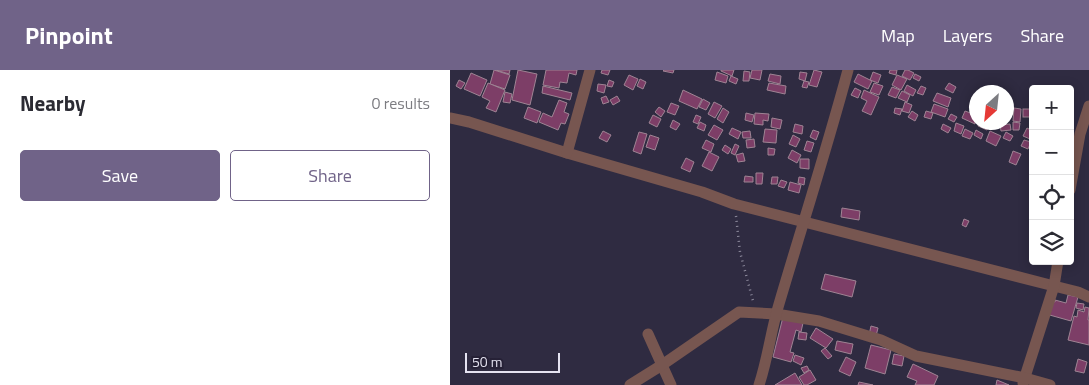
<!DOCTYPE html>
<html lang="en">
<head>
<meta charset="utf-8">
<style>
  :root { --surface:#fff; --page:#f7f7f7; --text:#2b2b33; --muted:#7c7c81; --line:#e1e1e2; --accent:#706388 }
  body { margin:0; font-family:"Titillium Web",sans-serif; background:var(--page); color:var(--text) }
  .controls { position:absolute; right:15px; top:15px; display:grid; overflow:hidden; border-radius:5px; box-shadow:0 2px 12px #0003 }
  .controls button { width:45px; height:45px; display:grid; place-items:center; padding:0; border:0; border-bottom:1px solid var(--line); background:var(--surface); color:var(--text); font:25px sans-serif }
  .compass { position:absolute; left:519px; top:15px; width:45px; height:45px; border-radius:50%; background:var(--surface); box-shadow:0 2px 12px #0003; rotate:207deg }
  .scale { position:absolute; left:15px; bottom:12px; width:95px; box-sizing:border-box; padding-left:5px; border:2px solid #e5e3f1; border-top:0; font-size:14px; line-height:18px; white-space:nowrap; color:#e5e3f1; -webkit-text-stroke:4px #262136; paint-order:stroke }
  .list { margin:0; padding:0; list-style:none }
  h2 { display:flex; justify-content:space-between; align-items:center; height:65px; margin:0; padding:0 20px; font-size:21px }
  h2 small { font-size:16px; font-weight:400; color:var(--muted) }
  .actions { display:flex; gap:10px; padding:15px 20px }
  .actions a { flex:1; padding:11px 0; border:1px solid var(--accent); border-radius:5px; text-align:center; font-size:18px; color:var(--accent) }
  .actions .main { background:var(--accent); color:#fff }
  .icon { flex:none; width:28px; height:28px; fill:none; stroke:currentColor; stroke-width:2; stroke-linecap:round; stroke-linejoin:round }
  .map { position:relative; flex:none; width:639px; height:315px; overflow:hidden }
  header { display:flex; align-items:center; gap:30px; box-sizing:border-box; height:70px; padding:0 25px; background:var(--accent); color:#fff }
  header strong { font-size:24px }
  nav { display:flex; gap:28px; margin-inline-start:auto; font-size:18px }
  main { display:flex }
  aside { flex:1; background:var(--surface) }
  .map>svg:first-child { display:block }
  .building { fill:#7d3e67; stroke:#9f8494 }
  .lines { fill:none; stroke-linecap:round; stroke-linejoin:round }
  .path { stroke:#8d8a9c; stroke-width:2.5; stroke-dasharray:1 4; stroke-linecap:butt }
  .minor { stroke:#775650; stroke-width:11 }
</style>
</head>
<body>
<header>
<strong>Pinpoint</strong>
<nav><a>Map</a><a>Layers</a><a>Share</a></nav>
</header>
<main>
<aside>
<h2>Nearby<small>0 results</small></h2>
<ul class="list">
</ul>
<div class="actions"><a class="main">Save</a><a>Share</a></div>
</aside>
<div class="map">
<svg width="639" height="315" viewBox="0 0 639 315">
  <rect width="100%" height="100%" fill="#2f2b41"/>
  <g class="building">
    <path d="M 44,0 L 60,5 L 55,19 L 40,14 Z"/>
    <path d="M 46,0 L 60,0 L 59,4 Z"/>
    <path d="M 68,0 L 87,4 L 80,35 L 62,30 Z"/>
    <path d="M 96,0 L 127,0 L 126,5 L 119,3 L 117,13 L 110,12 L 109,18 L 93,15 Z"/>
    <path d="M 152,0 L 160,0 L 158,5 L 151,3 Z"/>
    <path d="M 214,0 L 224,0 L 223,3 L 213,1 Z"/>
    <path d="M 271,0 L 284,0 L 282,6 L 271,1 Z"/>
    <path d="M 302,0 L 312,0 L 310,10 L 300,8 Z"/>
    <path d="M 364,0 L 372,2 L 367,17 L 359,15 Z"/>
    <path d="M 440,0 L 447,0 L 446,5 L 439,3 Z"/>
    <path d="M 455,0 L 458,0 L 464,3 L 460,10 L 452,6 Z"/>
    <path d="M 294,1 L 300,2 L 299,11 L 293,11 Z"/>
    <path d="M 267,2 L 278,6 L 276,13 L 265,10 Z"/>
    <path d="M 350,2 L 357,3 L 355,11 L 349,9 Z"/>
    <path d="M 423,2 L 431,5 L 428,13 L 420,10 Z"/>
    <path d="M 21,3 L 37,10 L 30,26 L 14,19 Z"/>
    <path d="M 320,4 L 331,6 L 330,14 L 318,11 Z"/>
    <path d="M 408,4 L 422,11 L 418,19 L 404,12 Z"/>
    <path d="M 465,4 L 471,7 L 469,11 L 463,8 Z"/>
    <path d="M 179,5 L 188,9 L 183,20 L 174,15 Z"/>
    <path d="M 447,5 L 457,9 L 451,20 L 442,15 Z"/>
    <path d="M 281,6 L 288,9 L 286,14 L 279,11 Z"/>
    <path d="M 190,9 L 196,12 L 193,19 L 187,16 Z"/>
    <path d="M 9,10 L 15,13 L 11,19 L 6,16 Z"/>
    <path d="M 159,10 L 164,12 L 162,17 L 157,16 Z"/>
    <path d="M 354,11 L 359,12 L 357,18 L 352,17 Z"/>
    <path d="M 38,13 L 55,20 L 46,42 L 36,38 L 40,31 L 32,27 Z"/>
    <path d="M 319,13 L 336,16 L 335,24 L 317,20 Z"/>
    <path d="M 424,13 L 433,16 L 429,25 L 420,22 Z"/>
    <path d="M 499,13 L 506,17 L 503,23 L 495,19 Z"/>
    <path d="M 148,14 L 156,15 L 154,23 L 147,21 Z"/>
    <path d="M 457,15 L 466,20 L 463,26 L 454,21 Z"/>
    <path d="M 93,16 L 122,23 L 120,30 L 92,23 Z"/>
    <path d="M 471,16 L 476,18 L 473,25 L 467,23 Z"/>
    <path d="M 442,17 L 450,20 L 446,28 L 438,25 Z"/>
    <path d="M 405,18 L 411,21 L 408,28 L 401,25 Z"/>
    <path d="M 233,20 L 252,29 L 247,39 L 229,31 Z"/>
    <path d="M 414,20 L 429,27 L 421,45 L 412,41 L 417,31 L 411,28 Z"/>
    <path d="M 452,21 L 460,25 L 457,32 L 448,28 Z"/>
    <path d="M 55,22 L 62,24 L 60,33 L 53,32 Z"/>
    <path d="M 487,23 L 501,28 L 498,37 L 483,31 Z"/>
    <path d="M 156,26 L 159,32 L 153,34 L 151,28 Z"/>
    <path d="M 167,26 L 170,31 L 163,35 L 160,30 Z"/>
    <path d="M 253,29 L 260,33 L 256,40 L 249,37 Z"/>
    <path d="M 109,30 L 117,33 L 114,42 L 119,44 L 115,54 L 111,53 L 108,60 L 89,52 L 93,43 L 102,47 Z"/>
    <path d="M 264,32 L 272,36 L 265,48 L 258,44 Z"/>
    <path d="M 455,32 L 462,35 L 459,43 L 452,41 Z"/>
    <path d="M 221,33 L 229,36 L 225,45 L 217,42 Z"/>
    <path d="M 484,34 L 498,39 L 495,47 L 481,42 Z"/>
    <path d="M 78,37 L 91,42 L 87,53 L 74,48 Z"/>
    <path d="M 209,37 L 215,41 L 211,47 L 205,42 Z"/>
    <path d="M 273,38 L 279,42 L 273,53 L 267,49 Z"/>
    <path d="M 445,38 L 452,39 L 450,45 L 444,43 Z"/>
    <path d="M 564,38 L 571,39 L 570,52 L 563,51 Z"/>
    <rect x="573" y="39" width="7" height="8"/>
    <path d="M 462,41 L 468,45 L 465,51 L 458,47 Z"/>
    <path d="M 476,41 L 483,43 L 481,49 L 474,47 Z"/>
    <path d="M 515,41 L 526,45 L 525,54 L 512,48 Z"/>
    <path d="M 296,43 L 304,45 L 302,52 L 295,50 Z"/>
    <path d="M 305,43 L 319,44 L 318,51 L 313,50 L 313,55 L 304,54 Z"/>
    <path d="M 501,44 L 507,47 L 504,52 L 498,49 Z"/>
    <path d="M 203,45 L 211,49 L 207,57 L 199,53 Z"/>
    <path d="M 246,45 L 251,47 L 248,54 L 243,52 Z"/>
    <path d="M 322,48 L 332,50 L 330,59 L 321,57 Z"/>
    <path d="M 223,50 L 230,54 L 226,60 L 220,57 Z"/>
    <path d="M 250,52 L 256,55 L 254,61 L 247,58 Z"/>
    <path d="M 529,52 L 540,52 L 537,60 L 528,56 Z"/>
    <path d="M 563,52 L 570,53 L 569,60 L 563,60 Z"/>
    <path d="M 506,53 L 514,56 L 511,64 L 504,61 Z"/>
    <path d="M 345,54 L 353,56 L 352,64 L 343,62 Z"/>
    <path d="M 493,54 L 501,58 L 498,63 L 491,59 Z"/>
    <path d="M 560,54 L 561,60 L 551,61 L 550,55 Z"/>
    <path d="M 264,55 L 273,60 L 267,70 L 258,65 Z"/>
    <path d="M 282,58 L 291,62 L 288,69 L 279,64 Z"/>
    <path d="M 577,58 L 583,61 L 580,69 L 573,66 Z"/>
    <path d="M 315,59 L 327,60 L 326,73 L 313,72 Z"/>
    <path d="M 515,59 L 523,63 L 520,69 L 512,66 Z"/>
    <path d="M 363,60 L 369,62 L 366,70 L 360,67 Z"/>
    <path d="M 526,60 L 533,64 L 531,69 L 524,65 Z"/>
    <path d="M 153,61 L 161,65 L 157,72 L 149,68 Z"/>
    <path d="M 300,61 L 301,68 L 293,68 L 292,62 Z"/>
    <path d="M 540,61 L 551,66 L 546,76 L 536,71 Z"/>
    <path d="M 189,62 L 197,64 L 191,84 L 183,81 Z"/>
    <path d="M 556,62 L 563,66 L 560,71 L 553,68 Z"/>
    <path d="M 200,65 L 209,68 L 205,80 L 196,77 Z"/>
    <path d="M 343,65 L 350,69 L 346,77 L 339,74 Z"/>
    <path d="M 304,69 L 305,77 L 297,78 L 296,70 Z"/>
    <path d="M 256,70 L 264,74 L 261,82 L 252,78 Z"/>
    <path d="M 574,70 L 581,72 L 578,79 L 571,76 Z"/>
    <path d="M 357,71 L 364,73 L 361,82 L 354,80 Z"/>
    <path d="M 285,74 L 289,76 L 285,85 L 281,83 Z"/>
    <path d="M 275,75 L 281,79 L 278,84 L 272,80 Z"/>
    <path d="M 318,78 L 325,79 L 324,85 L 318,85 Z"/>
    <path d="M 342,80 L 351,85 L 347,93 L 338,88 Z"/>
    <path d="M 563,81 L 571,84 L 566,95 L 559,92 Z"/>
    <path d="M 259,82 L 269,87 L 262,101 L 252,96 Z"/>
    <path d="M 293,83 L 295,91 L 288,92 L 286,85 Z"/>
    <path d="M 236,88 L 244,92 L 240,102 L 231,98 Z"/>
    <path d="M 350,89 L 359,89 L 359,99 L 350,98 Z"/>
    <path d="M 306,103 L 313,103 L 312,114 L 306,114 Z"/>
    <path d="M 295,106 L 303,107 L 303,112 L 294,112 Z"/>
    <path d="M 322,107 L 328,107 L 327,114 L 321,114 Z"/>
    <path d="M 349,107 L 355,108 L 354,115 L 348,113 Z"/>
    <path d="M 331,110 L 337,112 L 334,118 L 328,116 Z"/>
    <path d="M 340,112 L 351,115 L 349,123 L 338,120 Z"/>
    <path d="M 392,138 L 410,141 L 409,150 L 391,147 Z"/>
    <path d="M 514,149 L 519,151 L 516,157 L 512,155 Z"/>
    <path d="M 375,204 L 406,211 L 402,227 L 371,219 Z"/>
    <path d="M 618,225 L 628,227 L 621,251 L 596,244 L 600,230 L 605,232 L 605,230 L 616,233 Z"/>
    <path d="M 627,233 L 634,234 L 633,240 L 626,238 Z"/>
    <path d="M 635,237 L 639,238 L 638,250 L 639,250 L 639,275 L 618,270 L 624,246 L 627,247 L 628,240 L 634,242 Z"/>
    <path d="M 333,247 L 353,253 L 351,262 L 346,260 L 340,282 L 344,283 L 341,292 L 323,287 Z"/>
    <path d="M 421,256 L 428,258 L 426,266 L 419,265 Z"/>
    <path d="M 366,258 L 383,269 L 376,278 L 360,268 Z"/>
    <path d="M 349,262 L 357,263 L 356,270 L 348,269 Z"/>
    <path d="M 387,271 L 403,274 L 401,284 L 385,280 Z"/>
    <path d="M 421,275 L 441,280 L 435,304 L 415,298 Z"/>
    <path d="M 375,278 L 382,286 L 378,289 L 371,281 Z"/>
    <path d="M 444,284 L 454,286 L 452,296 L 442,294 Z"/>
    <path d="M 345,285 L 354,288 L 351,295 L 343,291 Z"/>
    <path d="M 396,287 L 406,292 L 400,306 L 389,301 Z"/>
    <path d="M 628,289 L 637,292 L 634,303 L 625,301 Z"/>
    <path d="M 463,294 L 488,306 L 484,315 L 465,315 L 467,311 L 457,307 Z"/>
    <path d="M 357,296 L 359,300 L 354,303 L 351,298 Z"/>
    <path d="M 360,300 L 366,310 L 357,315 L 354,315 L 349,307 Z"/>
    <path d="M 345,303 L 352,315 L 325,315 Z"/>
    <path d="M 547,310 L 559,315 L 546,315 Z"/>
    <path d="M 409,312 L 423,315 L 408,315 Z"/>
  </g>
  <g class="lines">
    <path class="path" d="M 286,146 L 290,182 L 303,231"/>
    <g class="minor">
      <path d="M 0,48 L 19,52 L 117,83 L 252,122 L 284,134 L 604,216 L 628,222 L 639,227"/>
      <path d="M 117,83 L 140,0"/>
      <path d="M 620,120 L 630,64 L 639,36"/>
      <path d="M 198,264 L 221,315"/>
      <path d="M 573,313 L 604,216 L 608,191"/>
      <path d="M 180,315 L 212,295 L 289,242 L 326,244 L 369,251 L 431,270 L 466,286 L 575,308 L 600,315"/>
      <path d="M 309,315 C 318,288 321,260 329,234 C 352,156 377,78 398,0"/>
    </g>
  </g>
</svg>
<div class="controls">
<button>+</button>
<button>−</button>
<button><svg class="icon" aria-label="locate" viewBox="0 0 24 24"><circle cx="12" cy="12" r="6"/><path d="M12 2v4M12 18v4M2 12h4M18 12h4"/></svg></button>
<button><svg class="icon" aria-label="layers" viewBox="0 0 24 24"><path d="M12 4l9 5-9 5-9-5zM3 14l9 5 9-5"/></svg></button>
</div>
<svg class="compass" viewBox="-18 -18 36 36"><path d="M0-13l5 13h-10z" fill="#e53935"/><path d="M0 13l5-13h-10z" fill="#7c7c81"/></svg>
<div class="scale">50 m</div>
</div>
</main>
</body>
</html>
